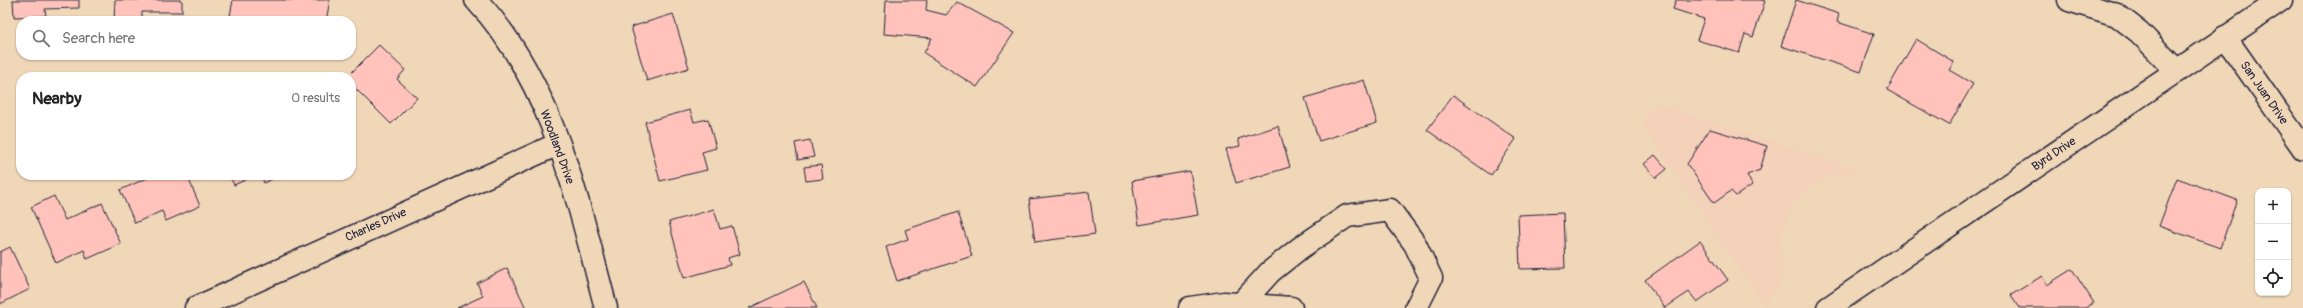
<!DOCTYPE html>
<html lang="en">
<head>
<meta charset="utf-8">
<style>
  :root { --surface:#fff; --page:#f2f2f2; --text:#222; --muted:#767676; --line:#e0e0e0 }
  body { margin:0; font-family:Pangolin,sans-serif; background:var(--page); color:var(--text) }
  .controls { position:absolute; right:12px; bottom:12px; display:grid; overflow:hidden; border-radius:8px; box-shadow:0 1px 3px #0004 }
  .controls button { width:36px; height:36px; display:grid; place-items:center; padding:0; border:0; border-bottom:1px solid var(--line); background:var(--surface); color:var(--text); font:20px sans-serif }
  .list { margin:0; padding:0; list-style:none }
  h2 { display:flex; justify-content:space-between; align-items:center; height:52px; margin:0; padding:0 16px; font-size:17px }
  h2 small { font-size:13px; font-weight:400; color:var(--muted) }
  .icon { flex:none; width:22px; height:22px; fill:none; stroke:currentColor; stroke-width:2; stroke-linecap:round; stroke-linejoin:round }
  .map { position:relative; flex:none; width:2303px; height:308px; overflow:hidden }
  .search { position:absolute; background:var(--surface); box-shadow:0 1px 3px #0004; left:16px; top:16px; width:340px; height:44px; display:flex; align-items:center; gap:10px; box-sizing:border-box; padding:0 14px; border-radius:16px; color:var(--muted); font-size:15px }
  .panel { position:absolute; background:var(--surface); box-shadow:0 1px 3px #0004; left:16px; top:72px; width:340px; height:108px; border-radius:16px }
  .map>svg:first-child { display:block }
  .built { fill:#f4d1b9 }
  .building { fill:#ffc3bb; stroke:#22223b }
  .lines { fill:none; stroke-linecap:round; stroke-linejoin:round }
  .minor-casing { stroke:#22223b; stroke-width:25 }
  .minor { stroke:#f0d7b8; stroke-width:22 }
  .labels { text-anchor:middle; dominant-baseline:central; stroke-width:3; stroke-linejoin:round; paint-order:stroke }
  .street-label { font-size:12px; fill:#22223b; stroke:#f0d7b8 }
</style>
</head>
<body>
<div class="map">
<svg width="2303" height="308" viewBox="0 0 2303 308">
  <rect width="100%" height="100%" fill="#f0d7b8"/>
  <filter id="ink" filterUnits="userSpaceOnUse"><feTurbulence type="fractalNoise" baseFrequency=".025" numOctaves="2"/><feDisplacementMap in="SourceGraphic" scale="8" xChannelSelector="R" yChannelSelector="G"/><feConvolveMatrix kernelMatrix="1 2 1 2 8 2 1 2 1" color-interpolation-filters="sRGB"/></filter>
  <g filter="url(#ink)">
    <path class="built" d="M 1654,103 L 1860,170 L 1824,177 L 1795,200 L 1781,235 L 1782,281 L 1764,304 L 1643,126 Z"/>
    <g class="building">
      <path d="M 13,0 L 79,0 L 79,8 L 45,9 L 46,16 L 14,17 Z"/>
      <path d="M 115,0 L 182,0 L 182,12 L 142,12 L 142,21 L 114,21 Z"/>
      <path d="M 233,0 L 330,0 L 326,21 L 229,21 Z"/>
      <path d="M 886,0 L 927,0 L 926,10 L 946,15 L 957,2 L 1014,33 L 977,87 L 924,53 L 932,38 L 884,34 Z"/>
      <path d="M 1676,0 L 1761,0 L 1765,1 L 1753,37 L 1745,34 L 1739,53 L 1697,40 L 1704,19 L 1673,9 Z"/>
      <path d="M 1796,0 L 1839,14 L 1837,22 L 1874,34 L 1861,72 L 1781,46 Z"/>
      <path d="M 673,14 L 689,68 L 647,81 L 631,27 Z"/>
      <path d="M 1916,39 L 1954,62 L 1949,70 L 1973,84 L 1949,125 L 1887,90 Z"/>
      <path d="M 379,45 L 405,70 L 397,79 L 417,98 L 391,124 L 351,84 L 351,77 L 347,77 Z"/>
      <path d="M 1364,80 L 1377,123 L 1319,141 L 1305,98 Z"/>
      <path d="M 1453,95 L 1516,139 L 1491,175 L 1427,130 Z"/>
      <path d="M 690,110 L 694,122 L 708,119 L 716,148 L 702,152 L 707,170 L 660,181 L 645,122 Z"/>
      <path d="M 1278,126 L 1290,167 L 1236,183 L 1226,149 L 1240,146 L 1238,139 Z"/>
      <path d="M 1710,129 L 1767,146 L 1760,170 L 1747,175 L 1752,185 L 1736,196 L 1731,191 L 1714,203 L 1687,164 Z"/>
      <path d="M 810,140 L 814,157 L 798,160 L 795,143 Z"/>
      <path d="M 1655,155 L 1667,169 L 1656,178 L 1644,164 Z"/>
      <path d="M 821,165 L 823,179 L 806,181 L 804,167 Z"/>
      <path d="M 1190,171 L 1198,215 L 1139,225 L 1132,181 Z"/>
      <path d="M 154,175 L 187,175 L 200,206 L 166,221 L 162,211 L 135,223 L 120,190 Z"/>
      <path d="M 229,175 L 256,175 L 234,185 Z"/>
      <path d="M 261,175 L 281,175 L 264,183 Z"/>
      <path d="M 2177,178 L 2237,200 L 2220,248 L 2159,226 Z"/>
      <path d="M 1089,192 L 1095,234 L 1035,242 L 1029,199 Z"/>
      <path d="M 54,196 L 65,220 L 102,203 L 121,244 L 87,259 L 84,250 L 56,263 L 31,207 Z"/>
      <path d="M 714,209 L 720,229 L 732,226 L 740,254 L 728,258 L 730,265 L 684,278 L 669,222 Z"/>
      <path d="M 958,212 L 972,256 L 897,281 L 886,247 L 908,239 L 905,230 Z"/>
      <path d="M 1563,213 L 1565,268 L 1520,269 L 1518,215 Z"/>
      <path d="M 1700,241 L 1728,280 L 1697,302 L 1689,292 L 1665,308 L 1645,280 Z"/>
      <path d="M 10,247 L 30,289 L 0,304 L 0,252 Z"/>
      <path d="M 507,268 L 526,308 L 457,308 L 483,296 L 477,283 Z"/>
      <path d="M 2072,269 L 2094,303 L 2085,308 L 2020,308 L 2011,295 L 2042,276 L 2047,285 Z"/>
      <path d="M 804,282 L 817,308 L 749,308 Z"/>
    </g>
    <g class="lines">
      <defs>
        <g id="minor">
          <path d="M 476,0 C 553,82 578,202 606,308"/>
          <path d="M 2069,0 L 2117,15 L 2139,32 L 2177,71"/>
          <path d="M 2225,37 L 2303,148"/>
          <path d="M 1241,304 L 1270,272 L 1300,248 L 1347,216 L 1390,210 L 1415,244 L 1431,278 L 1416,308"/>
          <path d="M 196,308 L 558,144"/>
          <path d="M 1190,308 L 1224,303 L 1291,308"/>
          <path d="M 1828,308 L 2281,0"/>
        </g>
      </defs>
      <use href="#minor" class="minor-casing"/>
      <use href="#minor" class="minor"/>
    </g>
  </g>
  <g class="labels">
    <g class="street-label">
      <text transform="translate(2264 93) rotate(55)">San Juan Drive</text>
      <text transform="translate(557 147) rotate(70)">Woodland Drive</text>
      <text transform="translate(2054 154) rotate(-34)">Byrd Drive</text>
      <text transform="translate(376 225) rotate(-24)">Charles Drive</text>
    </g>
  </g>
</svg>
<div class="controls">
<button>+</button>
<button>−</button>
<button><svg class="icon" aria-label="locate" viewBox="0 0 24 24"><circle cx="12" cy="12" r="6"/><path d="M12 2v4M12 18v4M2 12h4M18 12h4"/></svg></button>
</div>
<div class="search"><svg class="icon" aria-label="search" viewBox="0 0 24 24"><circle cx="10" cy="10" r="6"/><path d="M15 15l6 6"/></svg>Search here</div>
<section class="panel">
<h2>Nearby<small>0 results</small></h2>
<ul class="list">
</ul>
</section>
</div>
</body>
</html>
